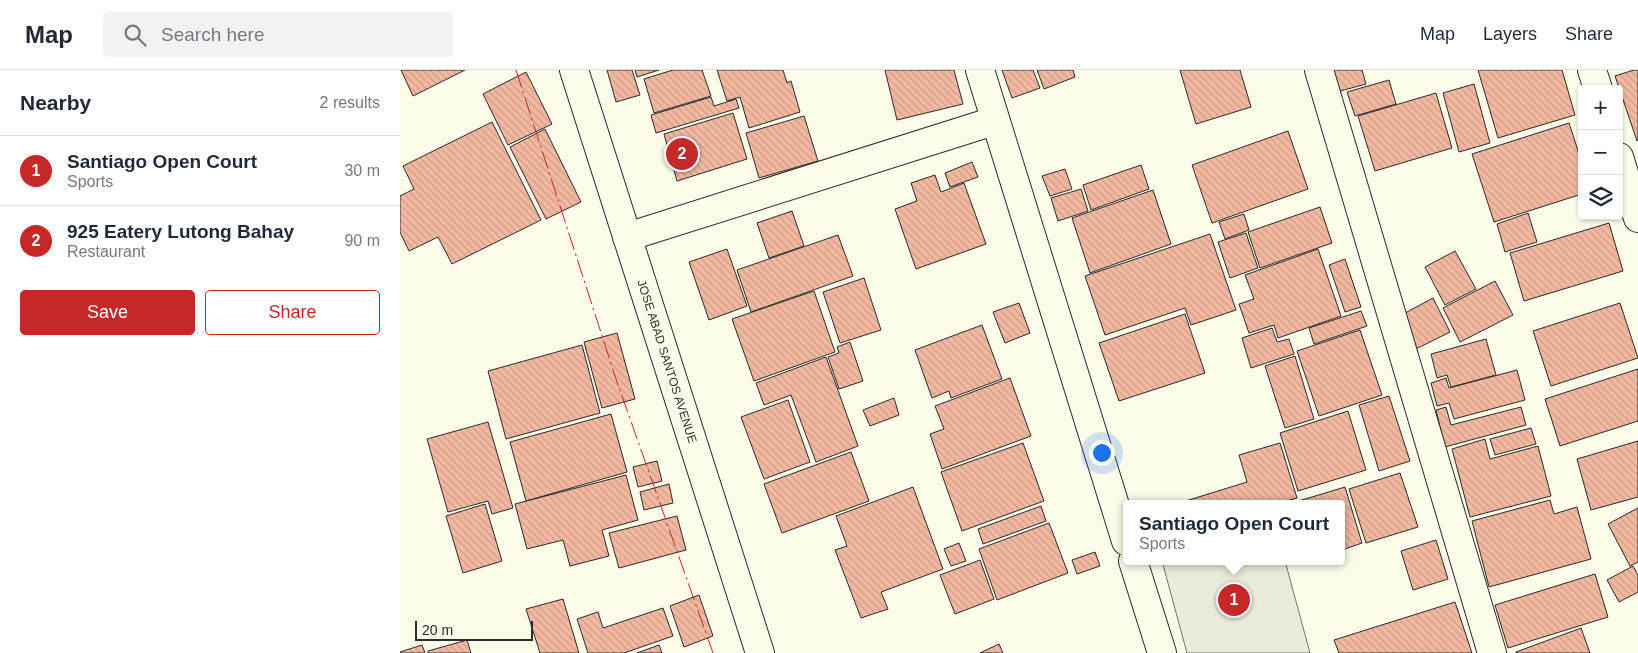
<!DOCTYPE html>
<html lang="en">
<head>
<meta charset="utf-8">
<style>
  :root { --surface:#fff; --page:#f2f2f3; --text:#1f2937; --muted:#747a83; --line:#e0e1e3; --accent:#c62828 }
  body { margin:0; font-family:Arial,sans-serif; background:var(--page); color:var(--text) }
  .controls { position:absolute; right:15px; top:15px; display:grid; overflow:hidden; border-radius:5px; box-shadow:0 1px 4px #0004 }
  .controls button { width:45px; height:45px; display:grid; place-items:center; padding:0; border:0; border-bottom:1px solid var(--line); background:var(--surface); color:var(--text); font:25px sans-serif }
  .scale { position:absolute; left:15px; bottom:12px; width:118px; box-sizing:border-box; padding-left:5px; border:2px solid #2b2b2b; border-top:0; font-size:14px; line-height:18px; white-space:nowrap; color:#2b2b2b; -webkit-text-stroke:4px #fdfbea; paint-order:stroke }
  .you { position:absolute; left:701px; top:382px; width:18px; height:18px; margin:-12px; border:4px solid #fff; border-radius:50%; background:#1a73e8; box-shadow:0 0 0 8px #1a73e833 }
  .badge { display:grid; place-items:center; width:32px; height:32px; border-radius:50%; background:var(--accent); color:#fff; font-size:16px; font-weight:700 }
  .pin { position:absolute; translate:-50% -50%; border:2px solid #fff; box-shadow:0 1px 5px #0006 }
  .popup { position:absolute; left:723px; top:430px; width:222px; height:65px; box-sizing:border-box; display:grid; place-content:center; border-radius:5px; background:var(--surface); filter:drop-shadow(0 1px 4px #0005); font-size:16px; white-space:nowrap; color:var(--muted) }
  .popup b { font-size:19px; color:var(--text) }
  .popup::after { content:''; position:absolute; left:50%; top:100%; margin-left:-10px; border:10px solid transparent; border-top-color:var(--surface) }
  .list { margin:0; padding:0; list-style:none }
  h2 { display:flex; justify-content:space-between; align-items:center; height:65px; margin:0; padding:0 20px; font-size:21px }
  h2 small { font-size:16px; font-weight:400; color:var(--muted) }
  .list li { display:grid; grid-template-columns:32px 1fr auto; gap:15px; align-items:center; box-sizing:border-box; height:70px; padding:0 20px; border-top:1px solid var(--line) }
  .list b { display:block; font-size:19px; white-space:nowrap }
  .list p { margin:0; font-size:16px; white-space:nowrap; color:var(--muted) }
  .list em { font-size:16px; font-style:normal; color:var(--muted) }
  .actions { display:flex; gap:10px; padding:15px 20px }
  .actions a { flex:1; padding:11px 0; border:1px solid var(--accent); border-radius:5px; text-align:center; font-size:18px; color:var(--accent) }
  .actions .main { background:var(--accent); color:#fff }
  .icon { flex:none; width:28px; height:28px; fill:none; stroke:currentColor; stroke-width:2; stroke-linecap:round; stroke-linejoin:round }
  .map { position:relative; flex:none; width:1238px; height:583px; overflow:hidden }
  header { display:flex; align-items:center; gap:30px; box-sizing:border-box; height:70px; padding:0 25px; background:var(--surface); border-bottom:1px solid var(--line) }
  header strong { font-size:24px }
  nav { display:flex; gap:28px; margin-inline-start:auto; font-size:18px }
  .search { width:350px; height:45px; background:var(--page); display:flex; align-items:center; gap:12px; box-sizing:border-box; padding:0 18px; border-radius:5px; color:var(--muted); font-size:19px }
  main { display:flex }
  aside { flex:1; background:var(--surface) }
  .map>svg:first-child { display:block }
  .green { fill:#ecebdb; stroke:#74746e }
  .building { fill:url(#building-back-hatch); stroke:#2b2b2b }
  .lines { fill:none; stroke-linecap:round; stroke-linejoin:round }
  .minor-casing { stroke:#2b2b2b; stroke-width:30 }
  .highway-casing { stroke:#2b2b2b; stroke-width:30 }
  .minor { stroke:#fdfbea; stroke-width:28 }
  .highway { stroke:#fdfbea; stroke-width:28 }
  .power { stroke:#c62828; stroke-width:1; stroke-dasharray:18 4 2.5 4; stroke-linecap:butt }
  .labels { text-anchor:middle; dominant-baseline:central; stroke-width:4; stroke-linejoin:round; paint-order:stroke }
  .street-label { font-size:12px; fill:#2b2b2b; stroke:#fdfbea }
</style>
</head>
<body>
<header>
<strong>Map</strong>
<div class="search"><svg class="icon" aria-label="search" viewBox="0 0 24 24"><circle cx="10" cy="10" r="6"/><path d="M15 15l6 6"/></svg>Search here</div>
<nav><a>Map</a><a>Layers</a><a>Share</a></nav>
</header>
<main>
<aside>
<h2>Nearby<small>2 results</small></h2>
<ul class="list">
<li><span class="badge">1</span><div><b>Santiago Open Court</b><p>Sports</p></div><em>30 m</em></li>
<li><span class="badge">2</span><div><b>925 Eatery Lutong Bahay</b><p>Restaurant</p></div><em>90 m</em></li>
</ul>
<div class="actions"><a class="main">Save</a><a>Share</a></div>
</aside>
<div class="map">
<svg width="1238" height="583" viewBox="0 0 1238 583">
  <defs>
    <pattern id="building-back-hatch" width="6" height="6" patternUnits="userSpaceOnUse" patternTransform="scale(1.25)"><rect width="6" height="6" fill="#f2b8a0"/><path d="M-1 5l2 2M0 0l6 6M5-1l2 2" fill="none" stroke="#d09e8a"/></pattern>
  </defs>
  <rect width="100%" height="100%" fill="#fdfbea"/>
  <path class="green" d="M 762,491 L 885,491 L 910,583 L 787,583 Z"/>
  <g class="building">
    <path d="M 1,0 L 65,0 L 13,26 Z"/>
    <path d="M 207,0 L 232,0 L 240,25 L 216,32 Z"/>
    <path d="M 235,0 L 259,0 L 237,7 Z"/>
    <path d="M 273,0 L 302,0 L 311,26 L 254,43 L 244,9 Z"/>
    <path d="M 317,0 L 383,0 L 387,13 L 391,11 L 400,42 L 349,58 L 340,27 L 327,31 Z"/>
    <path d="M 485,0 L 554,0 L 563,34 L 497,50 Z"/>
    <path d="M 602,0 L 633,0 L 640,18 L 612,28 Z"/>
    <path d="M 637,0 L 673,0 L 675,7 L 644,19 Z"/>
    <path d="M 780,0 L 840,0 L 851,37 L 796,54 Z"/>
    <path d="M 927,0 L 962,0 L 966,14 L 933,23 Z"/>
    <path d="M 1078,0 L 1162,0 L 1175,45 L 1098,68 Z"/>
    <path d="M 1234,0 L 1238,0 L 1238,70 L 1237,71 L 1215,6 Z"/>
    <path d="M 126,2 L 152,54 L 108,75 L 83,24 Z"/>
    <path d="M 989,10 L 996,34 L 955,46 L 947,22 Z"/>
    <path d="M 1074,14 L 1090,73 L 1059,82 L 1043,23 Z"/>
    <path d="M 1036,23 L 1052,78 L 975,101 L 958,46 Z"/>
    <path d="M 311,27 L 314,36 L 336,29 L 339,38 L 256,63 L 251,45 Z"/>
    <path d="M 333,43 L 347,89 L 277,111 L 264,64 Z"/>
    <path d="M 404,46 L 418,91 L 359,108 L 346,63 Z"/>
    <path d="M 92,52 L 141,150 L 52,194 L 38,167 L 9,181 L 0,162 L 0,126 L 14,119 L 3,96 Z"/>
    <path d="M 1169,53 L 1182,93 L 1182,124 L 1094,152 L 1072,84 Z"/>
    <path d="M 145,59 L 181,132 L 146,149 L 110,77 Z"/>
    <path d="M 888,61 L 908,119 L 812,153 L 792,95 Z"/>
    <path d="M 572,92 L 578,107 L 550,117 L 545,103 Z"/>
    <path d="M 741,95 L 749,119 L 691,140 L 683,115 Z"/>
    <path d="M 665,99 L 672,119 L 650,126 L 642,106 Z"/>
    <path d="M 535,105 L 541,122 L 564,113 L 586,174 L 516,199 L 495,139 L 517,131 L 511,113 Z"/>
    <path d="M 681,119 L 688,141 L 658,151 L 651,128 Z"/>
    <path d="M 753,120 L 771,174 L 690,203 L 672,148 Z"/>
    <path d="M 920,137 L 932,173 L 860,198 L 848,162 Z"/>
    <path d="M 392,141 L 404,176 L 369,188 L 357,153 Z"/>
    <path d="M 1128,143 L 1137,172 L 1105,182 L 1097,154 Z"/>
    <path d="M 844,144 L 849,160 L 825,169 L 819,152 Z"/>
    <path d="M 1209,153 L 1223,201 L 1124,231 L 1110,183 Z"/>
    <path d="M 846,163 L 858,198 L 830,208 L 818,172 Z"/>
    <path d="M 810,164 L 836,240 L 791,255 L 785,238 L 705,265 L 685,206 Z"/>
    <path d="M 438,165 L 453,206 L 351,242 L 337,200 Z"/>
    <path d="M 327,179 L 347,236 L 309,250 L 289,192 Z"/>
    <path d="M 918,179 L 941,246 L 878,268 L 874,255 L 849,263 L 839,234 L 854,229 L 845,205 Z"/>
    <path d="M 1055,181 L 1076,219 L 1045,235 L 1025,197 Z"/>
    <path d="M 945,189 L 961,237 L 945,242 L 929,195 Z"/>
    <path d="M 464,208 L 481,260 L 440,273 L 423,222 Z"/>
    <path d="M 1095,211 L 1113,245 L 1060,272 L 1043,238 Z"/>
    <path d="M 414,221 L 435,282 L 354,311 L 332,249 Z"/>
    <path d="M 1033,228 L 1050,262 L 1012,281 L 994,249 Z"/>
    <path d="M 619,233 L 630,263 L 605,273 L 593,242 Z"/>
    <path d="M 1220,233 L 1238,288 L 1151,316 L 1133,261 Z"/>
    <path d="M 961,241 L 967,256 L 914,274 L 909,258 Z"/>
    <path d="M 785,244 L 805,303 L 719,331 L 699,273 Z"/>
    <path d="M 582,255 L 602,309 L 551,328 L 549,321 L 532,328 L 515,280 Z"/>
    <path d="M 872,258 L 877,272 L 889,269 L 894,284 L 851,298 L 842,268 Z"/>
    <path d="M 960,260 L 982,325 L 919,346 L 897,281 Z"/>
    <path d="M 217,263 L 235,329 L 202,338 L 184,272 Z"/>
    <path d="M 1086,269 L 1096,305 L 1051,317 L 1047,305 L 1037,308 L 1031,284 Z"/>
    <path d="M 450,272 L 463,311 L 439,319 L 428,287 L 439,283 L 437,277 Z"/>
    <path d="M 182,275 L 200,343 L 106,369 L 88,301 Z"/>
    <path d="M 895,286 L 914,349 L 885,358 L 865,296 Z"/>
    <path d="M 426,287 L 458,376 L 416,392 L 391,325 L 364,335 L 356,313 Z"/>
    <path d="M 1238,299 L 1238,351 L 1160,376 L 1145,329 Z"/>
    <path d="M 1117,300 L 1125,330 L 1054,349 L 1049,333 L 1037,336 L 1031,313 L 1046,308 L 1049,318 Z"/>
    <path d="M 610,308 L 631,366 L 542,399 L 530,364 L 544,359 L 535,336 Z"/>
    <path d="M 989,326 L 1010,391 L 979,401 L 959,335 Z"/>
    <path d="M 494,328 L 499,345 L 470,356 L 463,340 Z"/>
    <path d="M 388,330 L 410,392 L 364,409 L 341,347 Z"/>
    <path d="M 1046,337 L 1051,355 L 1121,337 L 1126,355 L 1045,377 L 1036,340 Z"/>
    <path d="M 948,341 L 966,400 L 898,421 L 880,363 Z"/>
    <path d="M 211,344 L 227,402 L 126,431 L 110,372 Z"/>
    <path d="M 88,352 L 113,438 L 92,444 L 88,431 L 48,442 L 27,369 Z"/>
    <path d="M 1131,358 L 1136,374 L 1095,385 L 1090,369 Z"/>
    <path d="M 1085,369 L 1090,389 L 1138,376 L 1151,426 L 1070,447 L 1052,379 Z"/>
    <path d="M 1238,371 L 1238,427 L 1191,440 L 1177,389 Z"/>
    <path d="M 623,373 L 644,431 L 562,461 L 541,402 Z"/>
    <path d="M 880,373 L 897,428 L 876,434 L 776,434 L 847,412 L 839,385 Z"/>
    <path d="M 451,382 L 469,431 L 382,463 L 364,414 Z"/>
    <path d="M 257,391 L 262,411 L 238,417 L 233,397 Z"/>
    <path d="M 1000,403 L 1018,457 L 966,473 L 949,419 Z"/>
    <path d="M 226,405 L 238,450 L 202,460 L 209,486 L 170,496 L 163,470 L 127,479 L 115,434 Z"/>
    <path d="M 269,414 L 273,433 L 244,440 L 240,422 Z"/>
    <path d="M 513,417 L 543,499 L 481,522 L 488,539 L 461,548 L 435,480 L 447,476 L 436,446 Z"/>
    <path d="M 945,417 L 962,473 L 942,480 L 942,434 L 892,433 Z"/>
    <path d="M 1150,430 L 1154,444 L 1177,437 L 1191,489 L 1089,517 L 1072,451 Z"/>
    <path d="M 85,434 L 102,491 L 63,503 L 46,446 Z"/>
    <path d="M 641,436 L 646,451 L 583,474 L 578,459 Z"/>
    <path d="M 1238,438 L 1238,492 L 1230,496 L 1208,454 Z"/>
    <path d="M 277,446 L 286,480 L 219,498 L 209,463 Z"/>
    <path d="M 649,453 L 668,503 L 597,530 L 579,479 Z"/>
    <path d="M 1036,470 L 1048,509 L 1013,520 L 1001,481 Z"/>
    <path d="M 559,473 L 566,491 L 551,496 L 544,479 Z"/>
    <path d="M 695,482 L 700,496 L 677,504 L 672,490 Z"/>
    <path d="M 580,490 L 594,529 L 555,544 L 540,505 Z"/>
    <path d="M 1233,496 L 1238,505 L 1238,522 L 1219,532 L 1207,510 Z"/>
    <path d="M 1195,504 L 1208,547 L 1108,578 L 1095,535 Z"/>
    <path d="M 299,525 L 313,566 L 284,577 L 270,536 Z"/>
    <path d="M 163,529 L 179,583 L 140,583 L 126,539 Z"/>
    <path d="M 1055,532 L 1072,583 L 939,583 L 934,570 Z"/>
    <path d="M 263,538 L 273,566 L 224,583 L 188,583 L 177,549 L 198,542 L 203,558 Z"/>
    <path d="M 1181,558 L 1190,583 L 1116,583 L 1116,582 Z"/>
    <path d="M 67,570 L 71,583 L 28,583 L 28,581 Z"/>
    <path d="M 599,574 L 603,583 L 580,583 Z"/>
    <path d="M 22,575 L 25,583 L 0,583 L 0,582 Z"/>
    <path d="M 259,575 L 262,583 L 237,583 Z"/>
  </g>
  <g class="lines">
    <defs>
      <g id="minor">
        <path d="M 580,0 L 726,471"/>
        <path d="M 919,0 L 1092,583"/>
        <path d="M 1192,0 L 1198,19"/>
        <path d="M 1219,87 L 1238,148"/>
        <path d="M 227,167 L 594,51"/>
        <path d="M 733,491 L 762,583"/>
      </g>
      <g id="highway">
        <path id="s1" d="M 174,0 L 360,583"/>
      </g>
    </defs>
    <use href="#minor" class="minor-casing"/>
    <use href="#highway" class="highway-casing"/>
    <use href="#minor" class="minor"/>
    <use href="#highway" class="highway"/>
    <path class="power" d="M 116,0 L 217,312 L 313,583"/>
  </g>
  <g class="labels">
    <g class="street-label">
      <text stroke="none"><textPath href="#s1" startOffset="306">JOSE ABAD SANTOS AVENUE</textPath></text>
    </g>
  </g>
</svg>
<div class="controls">
<button>+</button>
<button>−</button>
<button><svg class="icon" aria-label="layers" viewBox="0 0 24 24"><path d="M12 4l9 5-9 5-9-5zM3 14l9 5 9-5"/></svg></button>
</div>
<div class="scale">20 m</div>
<div class="you"></div>
<div class="pin badge" style="left:834px;top:530px">1</div>
<div class="popup"><b>Santiago Open Court</b>Sports</div>
<div class="pin badge" style="left:282px;top:84px">2</div>
</div>
</main>
</body>
</html>
